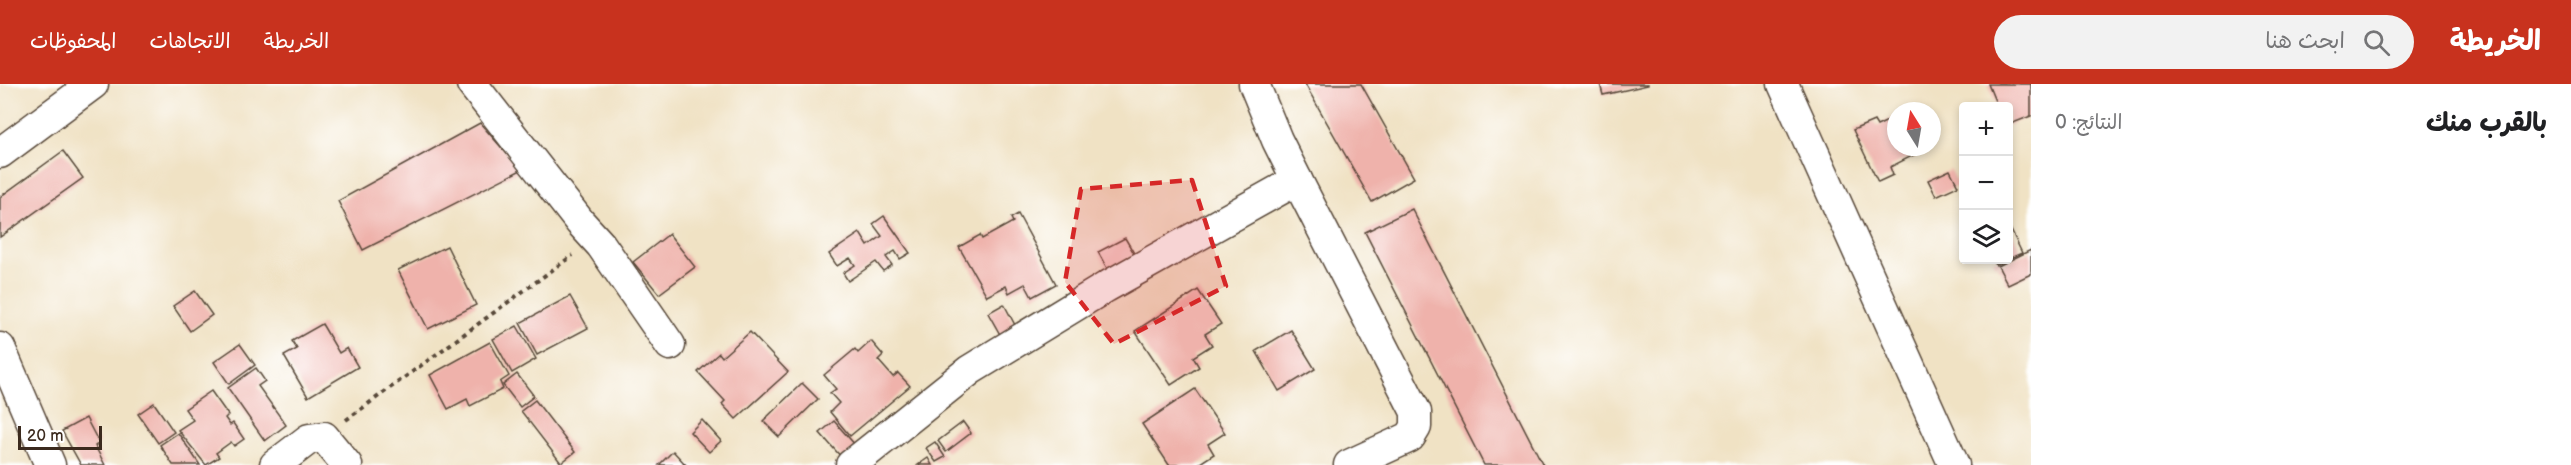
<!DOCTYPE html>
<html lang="ar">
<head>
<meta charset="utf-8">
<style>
  :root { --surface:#fff; --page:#f2f2f2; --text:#202124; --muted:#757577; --line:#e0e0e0; --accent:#c8321e }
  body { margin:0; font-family:"Balsamiq Sans","Playpen Sans Arabic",sans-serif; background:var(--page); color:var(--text); direction:rtl }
  .controls { position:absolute; right:18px; top:18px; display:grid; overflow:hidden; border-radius:6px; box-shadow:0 3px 9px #0003 }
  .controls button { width:54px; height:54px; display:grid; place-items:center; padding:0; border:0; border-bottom:2px solid var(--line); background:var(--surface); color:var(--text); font:30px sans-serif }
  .compass { position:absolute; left:1887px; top:18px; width:54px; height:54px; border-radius:50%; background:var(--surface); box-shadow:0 3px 9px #0003; rotate:349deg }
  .scale { position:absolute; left:18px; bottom:15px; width:84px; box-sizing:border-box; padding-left:6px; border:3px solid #3b2a1e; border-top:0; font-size:16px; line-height:21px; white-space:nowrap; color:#3b2a1e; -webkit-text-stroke:4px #fff; paint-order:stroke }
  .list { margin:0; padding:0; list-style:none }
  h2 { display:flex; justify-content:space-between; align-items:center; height:78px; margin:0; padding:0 24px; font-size:26px }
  h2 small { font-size:20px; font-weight:400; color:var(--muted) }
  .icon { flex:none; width:33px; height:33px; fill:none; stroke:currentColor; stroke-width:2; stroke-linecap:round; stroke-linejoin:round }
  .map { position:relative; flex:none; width:2031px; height:381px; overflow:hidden; direction:ltr }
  header { display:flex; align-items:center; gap:36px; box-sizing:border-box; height:84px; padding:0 30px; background:var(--accent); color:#fff }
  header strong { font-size:28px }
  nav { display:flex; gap:33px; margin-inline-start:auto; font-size:21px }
  .search { width:420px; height:54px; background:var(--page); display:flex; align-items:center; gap:15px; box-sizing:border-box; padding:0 21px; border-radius:33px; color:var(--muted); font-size:22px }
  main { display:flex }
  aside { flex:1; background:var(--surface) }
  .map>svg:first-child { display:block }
  .building { fill:#efb2ab }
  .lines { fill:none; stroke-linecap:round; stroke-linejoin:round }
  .minor-casing { stroke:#564637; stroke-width:33 }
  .path { stroke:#564637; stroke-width:4; stroke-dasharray:4.5 4.5; stroke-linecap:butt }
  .minor { stroke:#fff; stroke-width:30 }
  .marked { fill:#d62828; fill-opacity:0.2; stroke:#d62828; stroke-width:4.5; stroke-dasharray:12 8; stroke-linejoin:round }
</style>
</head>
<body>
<header>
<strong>الخريطة</strong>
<div class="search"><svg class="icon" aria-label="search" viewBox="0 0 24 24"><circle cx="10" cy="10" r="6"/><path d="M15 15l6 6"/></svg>ابحث هنا</div>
<nav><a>الخريطة</a><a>الاتجاهات</a><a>المحفوظات</a></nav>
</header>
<main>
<aside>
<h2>بالقرب منك<small>النتائج: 0</small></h2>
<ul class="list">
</ul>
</aside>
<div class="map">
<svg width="2031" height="381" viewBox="0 0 2031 381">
  <rect width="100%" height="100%" fill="#fff"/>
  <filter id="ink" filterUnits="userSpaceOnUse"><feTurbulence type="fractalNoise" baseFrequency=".0167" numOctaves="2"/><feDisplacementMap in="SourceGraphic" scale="12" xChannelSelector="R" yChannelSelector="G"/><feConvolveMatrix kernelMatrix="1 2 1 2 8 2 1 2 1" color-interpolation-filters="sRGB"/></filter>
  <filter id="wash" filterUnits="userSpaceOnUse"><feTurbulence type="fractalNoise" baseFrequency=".008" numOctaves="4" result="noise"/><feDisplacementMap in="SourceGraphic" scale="24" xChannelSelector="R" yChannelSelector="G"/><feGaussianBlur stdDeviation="1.35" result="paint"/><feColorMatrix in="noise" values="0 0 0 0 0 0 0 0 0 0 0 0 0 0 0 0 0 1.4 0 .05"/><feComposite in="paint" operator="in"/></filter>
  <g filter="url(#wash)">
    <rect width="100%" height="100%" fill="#f0e2c4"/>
    <g id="blocks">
      <g class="building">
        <path d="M 1305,0 L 1361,0 L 1414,94 L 1372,118 Z"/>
        <path d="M 1600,0 L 1648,0 L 1648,1 L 1603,11 Z"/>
        <path d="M 1988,0 L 2031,0 L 2031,32 L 2008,41 L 2008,22 L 1997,22 Z"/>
        <path d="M 1896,33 L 1896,63 L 1918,63 L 1920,68 L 1890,83 L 1893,91 L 1878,98 L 1853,46 L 1874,37 L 1877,42 Z"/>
        <path d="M 480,39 L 521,86 L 363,166 L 338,117 Z"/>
        <path d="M 63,67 L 83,94 L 0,153 L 0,113 Z"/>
        <path d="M 1950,86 L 1958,102 L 1936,112 L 1928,96 Z"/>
        <path d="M 1412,125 L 1543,381 L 1484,381 L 1365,148 Z"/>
        <path d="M 1018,130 L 1056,200 L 1032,213 L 1025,200 L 1009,209 L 1006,202 L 987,212 L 959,163 L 980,151 L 982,155 L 1013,138 L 1011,134 Z"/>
        <path d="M 884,132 L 910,169 L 900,175 L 895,167 L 886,173 L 892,181 L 883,187 L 876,178 L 848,197 L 843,189 L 855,181 L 850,174 L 837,182 L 829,170 L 860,149 L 868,162 L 882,152 L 873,140 Z"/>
        <path d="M 2008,140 L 2022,169 L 2008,175 Z"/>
        <path d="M 669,150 L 695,183 L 659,210 L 633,178 Z"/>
        <path d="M 1125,154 L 1135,171 L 1108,186 L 1098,168 Z"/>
        <path d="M 447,162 L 476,221 L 428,245 L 398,186 Z"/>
        <path d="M 2031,166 L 2031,190 L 2008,201 L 1998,182 Z"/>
        <path d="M 1993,176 L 2008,176 L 1996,181 Z"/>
        <path d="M 1198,206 L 1221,240 L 1205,250 L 1212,261 L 1193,273 L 1199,283 L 1171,301 L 1135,247 Z"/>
        <path d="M 195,207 L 212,231 L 190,247 L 173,222 Z"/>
        <path d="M 570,212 L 588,244 L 537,271 L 520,239 Z"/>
        <path d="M 1004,220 L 1017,245 L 1002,254 L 988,229 Z"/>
        <path d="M 322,240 L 339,269 L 347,264 L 358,283 L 308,313 L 284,272 L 297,265 L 292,257 Z"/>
        <path d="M 517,242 L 536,275 L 512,289 L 493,255 Z"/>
        <path d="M 1291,246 L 1315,285 L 1279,307 L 1256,267 Z"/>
        <path d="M 750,248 L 788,288 L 736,335 L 722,320 L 725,317 L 698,288 L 719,269 L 722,273 Z"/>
        <path d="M 871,257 L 883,271 L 878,276 L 893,293 L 898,289 L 910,302 L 850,352 L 830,328 L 839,319 L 830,309 L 836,305 L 824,291 L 855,265 L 858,269 Z"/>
        <path d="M 490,258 L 509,292 L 500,298 L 503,305 L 470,322 L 467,315 L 448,325 L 430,291 Z"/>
        <path d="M 240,260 L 255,281 L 229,300 L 214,278 Z"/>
        <path d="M 256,284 L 265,297 L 258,302 L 286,341 L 265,357 L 228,304 Z"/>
        <path d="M 517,290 L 534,312 L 520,323 L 503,301 Z"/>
        <path d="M 802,299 L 818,315 L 779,353 L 763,337 Z"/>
        <path d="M 1195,305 L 1225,349 L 1208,360 L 1214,370 L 1197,381 L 1169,381 L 1142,340 Z"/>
        <path d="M 211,307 L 228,331 L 225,334 L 230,341 L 233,339 L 244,355 L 234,362 L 231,358 L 216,369 L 219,373 L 206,381 L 178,346 L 193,336 L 185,325 Z"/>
        <path d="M 535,316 L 575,368 L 561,379 L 521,327 Z"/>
        <path d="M 154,319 L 174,348 L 158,359 L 138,330 Z"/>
        <path d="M 86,334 L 99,359 L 95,362 L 105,381 L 81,381 L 62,347 Z"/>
        <path d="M 702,336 L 721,357 L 709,368 L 690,348 Z"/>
        <path d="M 834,337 L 857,363 L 843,375 L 820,349 Z"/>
        <path d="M 963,338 L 971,349 L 946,368 L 938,357 Z"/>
        <path d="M 178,349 L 200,381 L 173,381 L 160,361 Z"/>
        <path d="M 935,358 L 945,373 L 936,378 L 926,364 Z"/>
        <path d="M 673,367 L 686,381 L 659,381 Z"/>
        <path d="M 928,374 L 932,381 L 918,381 Z"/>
      </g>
    </g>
  </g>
  <g filter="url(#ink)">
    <use href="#blocks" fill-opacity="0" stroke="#564637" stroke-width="1.5"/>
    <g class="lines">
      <defs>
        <g id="minor">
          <path d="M 472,0 L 580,138 L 601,161 L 670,261"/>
          <path d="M 1783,0 L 1954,381"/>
          <path d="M 0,69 L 93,0"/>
          <path d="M 1297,96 L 1416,328 L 1416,343 L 1410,353 L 1349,381"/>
          <path d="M 0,264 L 50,381"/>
          <path d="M 275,381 L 309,355 L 324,353 L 347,381"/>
          <path d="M 851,381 L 970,286 L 1106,203 L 1297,96 L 1277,56 L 1254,0"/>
        </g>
      </defs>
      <use href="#minor" class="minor-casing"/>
      <path class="path" d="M 346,336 L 573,171"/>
      <use href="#minor" class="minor"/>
    </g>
  </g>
  <path class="marked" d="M 1192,96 L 1226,202 L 1114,260 L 1065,198 L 1081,105 Z"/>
</svg>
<div class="controls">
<button>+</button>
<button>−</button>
<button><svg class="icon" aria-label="layers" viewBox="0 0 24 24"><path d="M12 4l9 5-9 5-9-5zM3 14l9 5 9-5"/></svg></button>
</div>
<svg class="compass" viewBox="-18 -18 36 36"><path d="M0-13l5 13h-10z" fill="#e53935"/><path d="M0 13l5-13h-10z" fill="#757577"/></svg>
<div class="scale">20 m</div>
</div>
</main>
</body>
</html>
